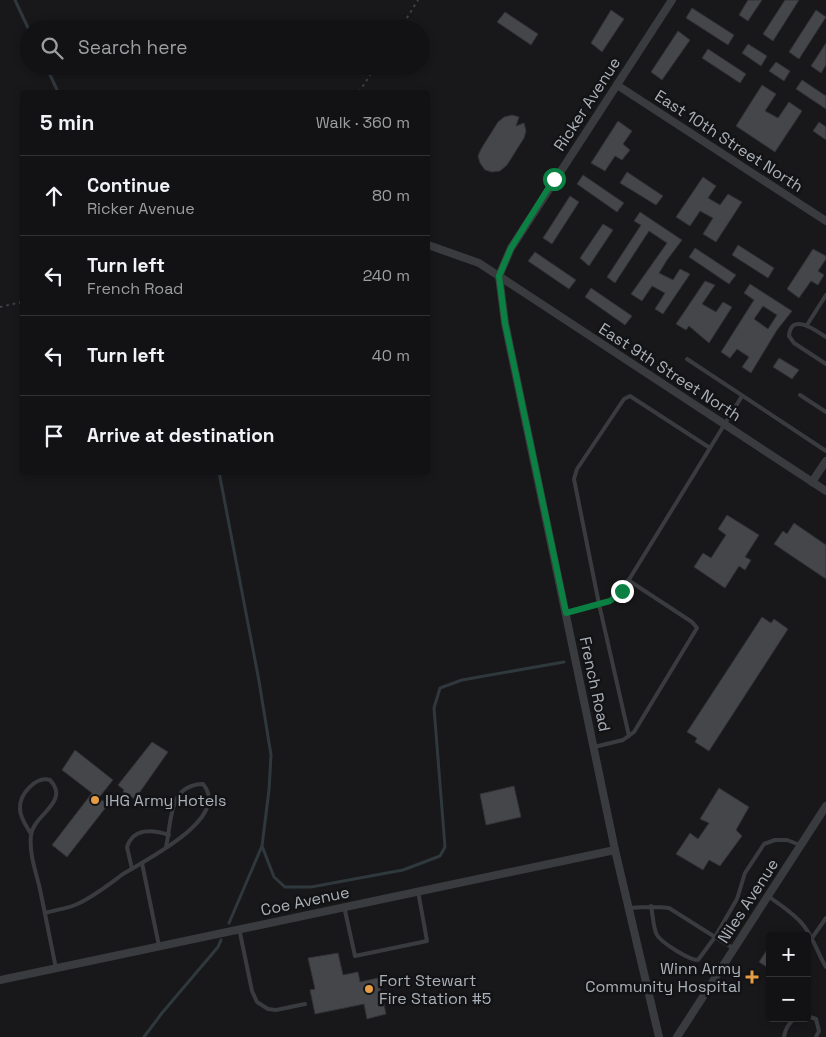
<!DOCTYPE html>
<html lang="en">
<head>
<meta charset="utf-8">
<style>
  :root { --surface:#121214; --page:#1f2022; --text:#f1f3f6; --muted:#9c9ea0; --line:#313234 }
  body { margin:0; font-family:"Space Grotesk",sans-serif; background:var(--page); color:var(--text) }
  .controls { position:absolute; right:15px; bottom:15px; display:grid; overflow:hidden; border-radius:5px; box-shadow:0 2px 8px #0003 }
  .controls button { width:45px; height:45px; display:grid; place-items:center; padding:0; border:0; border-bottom:1px solid var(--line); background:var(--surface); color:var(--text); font:25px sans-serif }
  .stop { position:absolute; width:15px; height:15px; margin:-11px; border:4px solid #0b8043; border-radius:50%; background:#fff }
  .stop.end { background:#0b8043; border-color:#fff; box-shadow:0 1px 5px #0008 }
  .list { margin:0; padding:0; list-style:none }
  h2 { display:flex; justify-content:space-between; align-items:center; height:65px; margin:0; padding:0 20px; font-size:21px }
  h2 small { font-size:16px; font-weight:400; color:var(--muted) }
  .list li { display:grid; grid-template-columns:32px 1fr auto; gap:15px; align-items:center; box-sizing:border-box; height:80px; padding:0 20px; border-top:1px solid var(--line) }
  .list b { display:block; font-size:19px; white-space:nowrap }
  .list p { margin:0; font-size:16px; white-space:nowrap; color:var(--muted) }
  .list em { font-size:16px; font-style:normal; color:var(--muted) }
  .icon { flex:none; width:28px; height:28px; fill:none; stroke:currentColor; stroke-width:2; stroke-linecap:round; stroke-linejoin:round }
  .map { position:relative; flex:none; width:826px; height:1037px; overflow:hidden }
  .search { position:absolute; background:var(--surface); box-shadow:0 2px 8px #0003; left:20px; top:20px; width:410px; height:55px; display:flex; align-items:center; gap:12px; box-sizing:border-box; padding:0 18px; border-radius:28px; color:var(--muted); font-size:19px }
  .panel { position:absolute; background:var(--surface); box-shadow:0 2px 8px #0003; left:20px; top:90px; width:410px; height:385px; border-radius:5px }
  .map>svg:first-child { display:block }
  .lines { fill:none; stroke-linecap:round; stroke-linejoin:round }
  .stream { stroke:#2f383d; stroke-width:3 }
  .building { fill:#45464a; stroke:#323236; fill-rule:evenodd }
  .path { stroke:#3f4246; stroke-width:2; stroke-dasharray:2.5 4; stroke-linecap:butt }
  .lane { stroke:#393b3f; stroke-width:4 }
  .street { stroke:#393b3f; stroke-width:8 }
  .route { stroke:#0b8043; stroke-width:6 }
  .poi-dot { fill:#e69c44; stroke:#131315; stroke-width:2 }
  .labels { text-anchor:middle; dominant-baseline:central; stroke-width:5; stroke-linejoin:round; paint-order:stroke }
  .street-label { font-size:16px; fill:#abb1b9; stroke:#131315 }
  .poi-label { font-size:16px; fill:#abb1b9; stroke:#131315; text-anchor:start }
</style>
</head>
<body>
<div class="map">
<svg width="826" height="1037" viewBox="0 0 826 1037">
  <rect width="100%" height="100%" fill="#18181a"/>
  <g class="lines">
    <g class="stream">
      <path d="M 15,0 L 29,30"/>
      <path d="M 46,66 L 58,92"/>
      <path d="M 219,472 L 259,681 L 271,755 L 269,790 L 262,846 L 229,923"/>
      <path d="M 262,846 L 274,877 L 285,887 L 311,887 L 403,870 L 440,856 L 445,847 L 434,708 L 440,688 L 462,680 L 564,662"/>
      <path d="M 144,1037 L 162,1013 L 218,947 L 221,940"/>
    </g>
  </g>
  <g class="building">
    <path d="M 748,0 L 762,0 L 748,21 L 739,15 Z"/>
    <path d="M 785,0 L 799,0 L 773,41 L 763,34 Z"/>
    <path d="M 692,8 L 734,35 L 728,45 L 686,18 Z"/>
    <path d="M 611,10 L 624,19 L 602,52 L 591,43 Z"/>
    <path d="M 816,10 L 826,17 L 799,59 L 789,52 Z"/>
    <path d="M 505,12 L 538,34 L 531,45 L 497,22 Z"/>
    <path d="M 678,31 L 690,40 L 662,80 L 651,72 Z"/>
    <path d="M 826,43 L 826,65 L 821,73 L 811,66 Z"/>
    <path d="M 748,44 L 767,56 L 761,66 L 742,53 Z"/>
    <path d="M 708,49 L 746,74 L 740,83 L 702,58 Z"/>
    <path d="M 776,62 L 790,71 L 784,81 L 769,71 Z"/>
    <path d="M 802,80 L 826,96 L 826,109 L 796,89 Z"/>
    <path d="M 762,85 L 776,94 L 765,111 L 778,118 L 789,102 L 802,111 L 775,152 L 736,126 Z"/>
    <path d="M 512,115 L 519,117 L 516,126 L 524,123 L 526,131 L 524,138 L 507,165 L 500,171 L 492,172 L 485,170 L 480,163 L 478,156 L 481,149 L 498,122 L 504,117 Z"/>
    <path d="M 618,121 L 632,131 L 623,144 L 630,150 L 622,160 L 615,156 L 605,171 L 591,163 Z"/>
    <path d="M 819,122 L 826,127 L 826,140 L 813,131 Z"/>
    <path d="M 627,172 L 663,196 L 656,205 L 620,183 Z"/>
    <path d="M 583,175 L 624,203 L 617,212 L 577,184 Z"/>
    <path d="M 703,177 L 716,186 L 708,198 L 720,205 L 728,194 L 742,202 L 716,242 L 703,234 L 713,218 L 700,211 L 690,226 L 676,217 Z"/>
    <path d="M 570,196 L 579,202 L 552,244 L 543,238 Z"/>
    <path d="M 640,212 L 682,240 L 667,260 L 659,273 L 673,280 L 680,269 L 690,274 L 663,314 L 655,309 L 665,293 L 652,286 L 642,301 L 631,294 L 667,243 L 649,231 L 615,283 L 607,277 L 641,225 L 634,221 Z"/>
    <path d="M 603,224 L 613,230 L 589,266 L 580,258 Z"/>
    <path d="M 738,245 L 774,268 L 768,278 L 732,255 Z"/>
    <path d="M 695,248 L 736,275 L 729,284 L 689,257 Z"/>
    <path d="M 813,249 L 826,256 L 826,259 L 818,271 L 824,275 L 818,285 L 811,281 L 799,298 L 787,289 Z"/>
    <path d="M 535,252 L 576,280 L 569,289 L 528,261 Z"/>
    <path d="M 705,281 L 715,285 L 702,304 L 716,312 L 723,302 L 732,307 L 709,343 L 689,326 L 686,330 L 676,324 Z"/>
    <path d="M 750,284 L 792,311 L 777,330 L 751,373 L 742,367 L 749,357 L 737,349 L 730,358 L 721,352 L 754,300 L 744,293 ZM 763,306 L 777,315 L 768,329 L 754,319 Z"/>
    <path d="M 591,288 L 632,316 L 625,325 L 585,297 Z"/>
    <path d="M 779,358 L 799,370 L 792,379 L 773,367 Z"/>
    <path d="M 727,515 L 759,535 L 745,557 L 751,560 L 745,570 L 739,566 L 725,588 L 694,567 L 703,553 L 711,558 L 726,535 L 718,529 Z"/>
    <path d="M 794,523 L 826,545 L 826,579 L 774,544 L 783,531 L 787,534 Z"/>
    <path d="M 762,617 L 771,623 L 774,619 L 788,629 L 709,751 L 695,742 L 697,738 L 687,732 Z"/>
    <path d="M 152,742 L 168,752 L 135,799 L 123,792 L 124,790 L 118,785 Z"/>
    <path d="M 75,750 L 113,780 L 97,800 L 110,802 L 67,857 L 52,845 L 92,793 L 62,770 Z"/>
    <path d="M 514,786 L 521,817 L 486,825 L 480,794 Z"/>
    <path d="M 719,788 L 749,807 L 736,830 L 742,836 L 720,866 L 709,860 L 703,870 L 676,854 L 690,833 L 698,839 L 709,823 L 700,819 Z"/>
    <path d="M 770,945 L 770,969 L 759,962 Z"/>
    <path d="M 338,953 L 343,975 L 358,972 L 360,982 L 378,978 L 386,1014 L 367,1019 L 364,1004 L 315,1014 L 310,990 L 315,989 L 308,958 Z"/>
  </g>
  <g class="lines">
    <g class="path">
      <path d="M 400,29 L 418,0"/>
      <path d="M 359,92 L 376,66"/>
      <path d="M 0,307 L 22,302"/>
    </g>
    <g class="lane">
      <path d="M 807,325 L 826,295"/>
      <path d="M 826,337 C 815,330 791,312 789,336 L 794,343 L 826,364"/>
      <path d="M 687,359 L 826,451"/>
      <path d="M 800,395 L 826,412"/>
      <path d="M 566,613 L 610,601 L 622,591 L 742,396"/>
      <path d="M 629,736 L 599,604 L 574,479 L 577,469 L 624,399 L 630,396 L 710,448"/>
      <path d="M 594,747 L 623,740 L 634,732 L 697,628 L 692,622 L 628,580"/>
      <path d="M 31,834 C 27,827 20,818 20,809 C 19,794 36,776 50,780 C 71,802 33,815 31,835 C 29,851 35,870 39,885 C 45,912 50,940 56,968"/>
      <path d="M 142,863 L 159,946"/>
      <path d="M 132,869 L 127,847 C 133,828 152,829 169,835"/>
      <path d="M 768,896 C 780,905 795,914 804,926 C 814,939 818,954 826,967"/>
      <path d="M 344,906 L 355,956 L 427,941 L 418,891"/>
      <path d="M 629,908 C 642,907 655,906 669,908 L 715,937 L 698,960 C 689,960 662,943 657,935 C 653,928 653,915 651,906"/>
      <path d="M 45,913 C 54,910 65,909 75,905 C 92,898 108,885 123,874 C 145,860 232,818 203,784 C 168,785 172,820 166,847"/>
      <path d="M 239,928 L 252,991 L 257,1002 L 268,1009 L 276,1010 L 305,1004"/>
      <path d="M 812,938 L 826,918"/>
      <path d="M 733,948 L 715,937 L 737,899 L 745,873 L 764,844 L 775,840 L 787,840 L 800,845"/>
      <path d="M 807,1016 L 816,1019 L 819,1031 L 816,1037"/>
      <path d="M 784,1037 C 785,1029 789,1023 795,1018"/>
    </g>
    <g class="street">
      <path d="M 617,85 L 826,221"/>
      <path d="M 428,245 L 479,263 L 826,491"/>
      <path d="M 499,276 L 505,323 L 615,850 L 659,1037"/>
      <path d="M 499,276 L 511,248 L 672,0"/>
      <path d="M 812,482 L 826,461"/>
      <path d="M 0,980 L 615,850"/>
      <path d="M 677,1037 L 826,806"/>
    </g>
  </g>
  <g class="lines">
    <path class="route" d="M 554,179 L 511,248 L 499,276 L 505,323 L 566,613 L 610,601 L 622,591"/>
  </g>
  <g class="poi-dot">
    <circle cx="95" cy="800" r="5"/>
    <path d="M749.5 969.5h5v5h5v5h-5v5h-5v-5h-5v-5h5z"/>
    <circle cx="369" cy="989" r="5"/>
  </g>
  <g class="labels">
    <g class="street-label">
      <text transform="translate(587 104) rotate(-57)">Ricker Avenue</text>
      <text transform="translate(729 141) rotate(33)">East 10th Street North</text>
      <text transform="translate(670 372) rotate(33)">East 9th Street North</text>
      <text transform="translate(595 684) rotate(78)">French Road</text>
      <text transform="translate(305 901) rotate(-12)">Coe Avenue</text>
      <text transform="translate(748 901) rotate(-57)">Niles Avenue</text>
    </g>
    <g class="poi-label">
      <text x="105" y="800">IHG Army Hotels</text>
      <text x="741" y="968" text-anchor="end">Winn Army<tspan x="741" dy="18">Community Hospital</tspan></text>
      <text x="379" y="980">Fort Stewart<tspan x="379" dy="18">Fire Station #5</tspan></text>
    </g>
  </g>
</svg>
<div class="controls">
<button>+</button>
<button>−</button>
</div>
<div class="stop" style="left:554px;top:179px"></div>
<div class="stop end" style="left:622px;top:591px"></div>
<div class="search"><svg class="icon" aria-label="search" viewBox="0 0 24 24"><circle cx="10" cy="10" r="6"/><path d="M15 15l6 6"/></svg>Search here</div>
<section class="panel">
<h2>5 min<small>Walk · 360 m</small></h2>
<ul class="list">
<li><svg class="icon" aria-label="ahead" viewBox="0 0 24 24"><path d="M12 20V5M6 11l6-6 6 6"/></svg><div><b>Continue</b><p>Ricker Avenue</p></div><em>80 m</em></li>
<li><svg class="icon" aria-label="left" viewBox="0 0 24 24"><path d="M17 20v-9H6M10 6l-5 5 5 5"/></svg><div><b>Turn left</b><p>French Road</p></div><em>240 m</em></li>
<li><svg class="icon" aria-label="left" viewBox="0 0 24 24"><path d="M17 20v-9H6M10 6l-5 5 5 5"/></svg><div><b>Turn left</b></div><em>40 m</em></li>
<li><svg class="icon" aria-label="arrive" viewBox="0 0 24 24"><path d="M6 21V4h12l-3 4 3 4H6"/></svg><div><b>Arrive at destination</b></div></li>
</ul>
</section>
</div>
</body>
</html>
